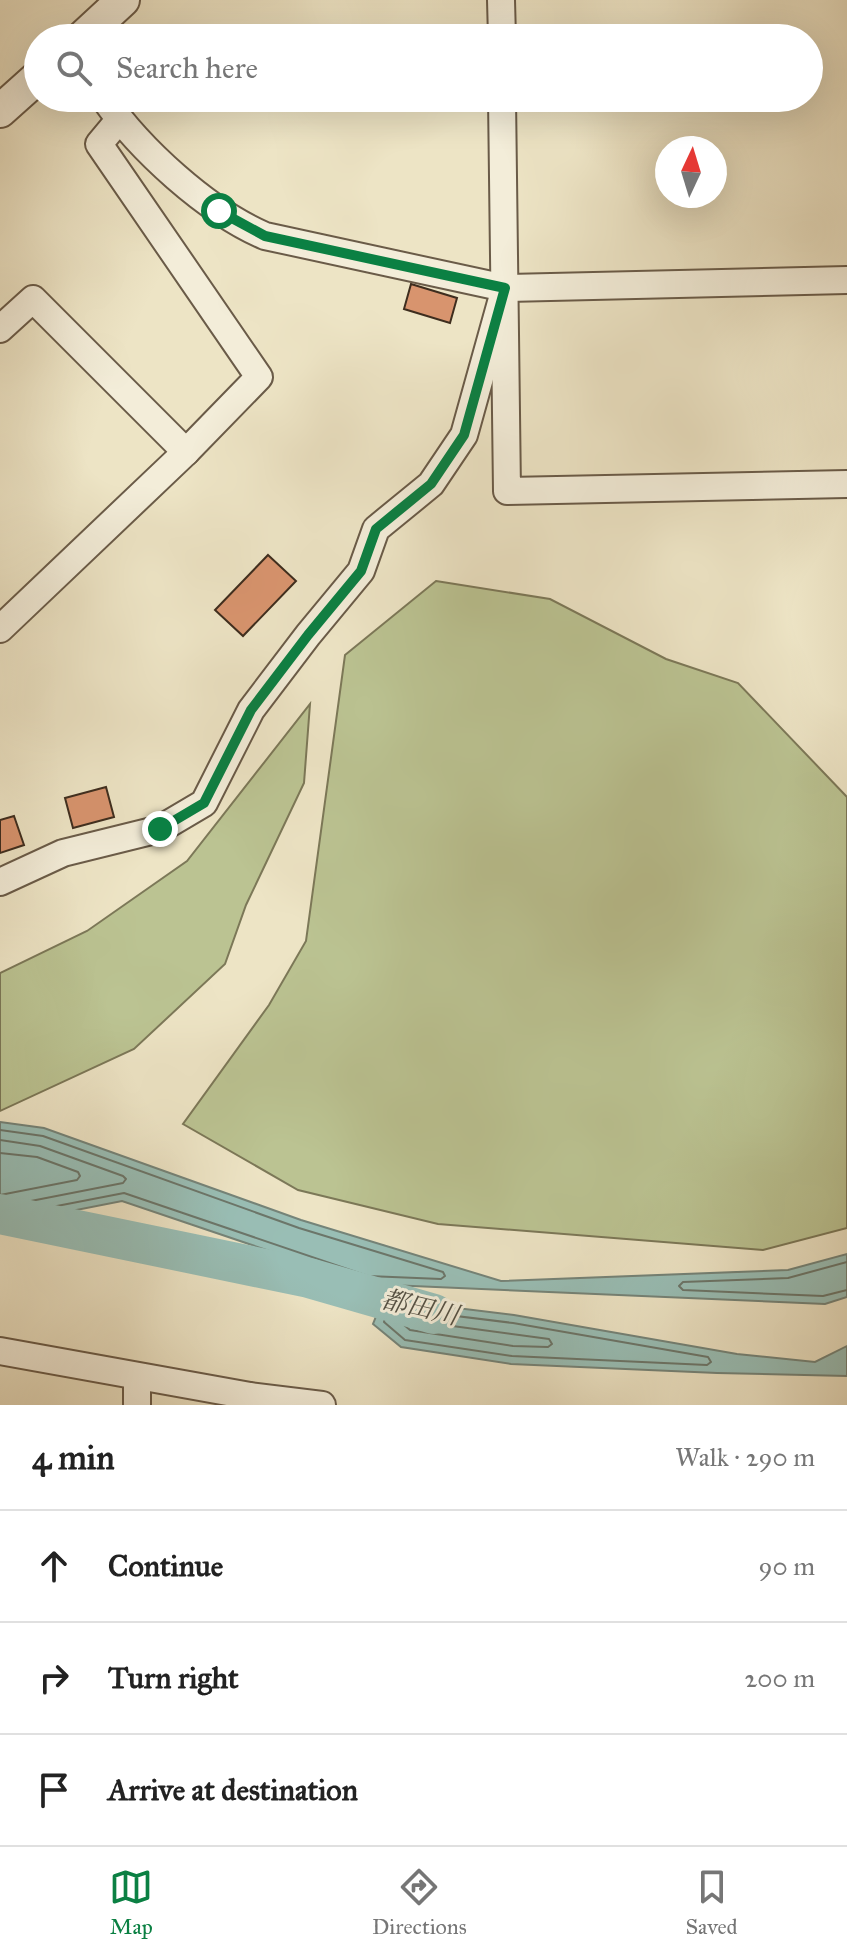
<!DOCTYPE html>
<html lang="en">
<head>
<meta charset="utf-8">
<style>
  :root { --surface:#fff; --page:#f2f2f2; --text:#222; --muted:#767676; --line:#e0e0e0; --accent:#0b8043 }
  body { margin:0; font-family:"IM FELL Great Primer","Noto Serif JP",serif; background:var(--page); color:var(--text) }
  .compass { position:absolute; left:655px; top:136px; width:72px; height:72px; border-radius:50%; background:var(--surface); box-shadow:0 8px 32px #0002; rotate:4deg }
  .stop { position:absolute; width:24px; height:24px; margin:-18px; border:6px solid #0b8043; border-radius:50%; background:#fff }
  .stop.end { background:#0b8043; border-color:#fff; box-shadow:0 2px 8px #0008 }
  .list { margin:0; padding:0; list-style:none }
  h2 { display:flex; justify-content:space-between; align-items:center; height:104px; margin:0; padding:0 32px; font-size:34px }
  h2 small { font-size:26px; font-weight:400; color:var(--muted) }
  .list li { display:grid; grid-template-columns:52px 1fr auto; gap:24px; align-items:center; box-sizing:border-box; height:112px; padding:0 32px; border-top:2px solid var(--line) }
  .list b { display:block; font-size:30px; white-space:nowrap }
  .list em { font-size:26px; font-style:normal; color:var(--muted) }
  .icon { flex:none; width:44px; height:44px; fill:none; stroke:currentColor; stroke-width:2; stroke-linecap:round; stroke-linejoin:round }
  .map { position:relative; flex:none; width:847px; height:1405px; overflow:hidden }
  .search { position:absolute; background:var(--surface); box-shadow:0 8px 32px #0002; left:24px; right:24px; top:24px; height:88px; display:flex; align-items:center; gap:20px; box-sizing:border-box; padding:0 28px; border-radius:44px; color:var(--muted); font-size:30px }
  .sheet { height:440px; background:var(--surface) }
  nav { display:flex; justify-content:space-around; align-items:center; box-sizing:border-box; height:112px; border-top:2px solid var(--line); background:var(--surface); font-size:22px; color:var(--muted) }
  nav a { display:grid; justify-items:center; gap:4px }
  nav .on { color:var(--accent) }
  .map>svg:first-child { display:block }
  .green { fill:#bbc392; stroke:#7c7858; stroke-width:2 }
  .water { fill:#99beb5; stroke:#758479; stroke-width:2 }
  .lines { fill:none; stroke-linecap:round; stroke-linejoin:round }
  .shore { stroke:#6c766a; stroke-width:2 }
  .river { stroke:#99beb5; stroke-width:40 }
  .building { fill:#d8946e; stroke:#3e2d1e; stroke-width:2 }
  .minor-casing { stroke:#6a5b48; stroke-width:30 }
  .tertiary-casing { stroke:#6a5b48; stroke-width:36 }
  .minor { stroke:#f3edd9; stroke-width:26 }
  .tertiary { stroke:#f3edd9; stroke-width:32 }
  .route { stroke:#0b8043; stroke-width:10 }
  .labels { text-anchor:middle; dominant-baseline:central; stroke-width:6; stroke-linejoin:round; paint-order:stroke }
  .water-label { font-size:26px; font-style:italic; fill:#555144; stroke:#f3edd9 }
</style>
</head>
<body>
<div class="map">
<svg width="847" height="1405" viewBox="0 0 847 1405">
  <rect width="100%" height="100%" fill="#ede4c5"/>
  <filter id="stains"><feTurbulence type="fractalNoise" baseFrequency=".0025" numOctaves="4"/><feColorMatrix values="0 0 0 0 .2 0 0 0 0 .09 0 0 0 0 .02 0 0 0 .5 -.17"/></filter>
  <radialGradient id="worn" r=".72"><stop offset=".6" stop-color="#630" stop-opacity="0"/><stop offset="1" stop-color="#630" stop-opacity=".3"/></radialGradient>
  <g class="green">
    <path d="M 436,581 L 550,599 L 666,659 L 738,683 L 847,797 L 847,1228 L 763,1250 L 438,1224 L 298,1190 L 183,1124 L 269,1005 L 306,941 L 345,655 Z"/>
    <path d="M 310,704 L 304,783 L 246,905 L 225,964 L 134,1049 L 0,1111 L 0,973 L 87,931 L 187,861 Z"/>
  </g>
  <g class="water">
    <path d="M 0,1122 L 44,1128 L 301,1220 L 501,1281 L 788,1270 L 847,1254 L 847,1297 L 825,1304 L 367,1284 L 122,1201 L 0,1225 Z"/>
    <path d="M 383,1299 L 514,1315 L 737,1354 L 815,1362 L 847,1346 L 847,1376 L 717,1373 L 511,1364 L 401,1347 L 373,1324 Z"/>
  </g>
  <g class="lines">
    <g class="shore">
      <path d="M 0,1130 L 43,1136 L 299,1228 L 443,1272 L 445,1276 L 441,1279 L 368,1276 L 124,1193 L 0,1217"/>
      <path d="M 0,1140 L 40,1146 L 123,1176 L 126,1179 L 123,1183 L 0,1207"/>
      <path d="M 0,1153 L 37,1157 L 78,1172 L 80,1176 L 77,1180 L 0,1195"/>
      <path d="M 847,1262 L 788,1278 L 683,1282 L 679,1286 L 683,1290 L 823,1296 L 847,1290"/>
      <path d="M 391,1308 L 513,1323 L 708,1357 L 711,1362 L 707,1365 L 512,1356 L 405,1340 L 384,1322 L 387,1310 Z"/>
      <path d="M 408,1320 L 549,1339 L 552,1344 L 548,1347 L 513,1346 L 410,1330 L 404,1325 Z"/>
    </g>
    <path class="river" d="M 0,1214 L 309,1278 L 434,1314"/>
  </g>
  <g class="building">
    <path d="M 411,284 L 457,298 L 450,323 L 404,309 Z"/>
    <path d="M 268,555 L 296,581 L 243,636 L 215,610 Z"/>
    <path d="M 106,787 L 114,817 L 73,828 L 65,798 Z"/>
    <path d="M 14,816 L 24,845 L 0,853 L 0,820 Z"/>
  </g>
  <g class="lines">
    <defs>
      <g id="minor">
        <path d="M 501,0 L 502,38"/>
        <path d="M 104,98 C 140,150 207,211 265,236 L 505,288 L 847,280"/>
        <path d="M 502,98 L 507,491 L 847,484"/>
        <path d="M 0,329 L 33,299 L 186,452"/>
        <path d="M 0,629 L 186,452 L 259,377 L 99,144 L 119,120"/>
        <path d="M 0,882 L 63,853 L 160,829 L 204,803 L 251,710 L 308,635 L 361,571 L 376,529 L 431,484 L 464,435 L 505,288"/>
        <path d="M 0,1351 L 250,1396 L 322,1405"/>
        <path d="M 137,1377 L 137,1405"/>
      </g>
      <g id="tertiary">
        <path d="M 82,38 L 123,0"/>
        <path d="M 0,111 L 38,77"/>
      </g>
    </defs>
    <use href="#minor" class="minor-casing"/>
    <use href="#tertiary" class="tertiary-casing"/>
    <use href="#minor" class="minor"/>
    <use href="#tertiary" class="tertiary"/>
  </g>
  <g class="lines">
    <path class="route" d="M 160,829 L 204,803 L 251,710 L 308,635 L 361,571 L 376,529 L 431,484 L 464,435 L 505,288 L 265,236 L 219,211"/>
  </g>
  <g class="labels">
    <g class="water-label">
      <text transform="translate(420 1307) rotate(13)">都田川</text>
    </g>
  </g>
  <rect width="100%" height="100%" filter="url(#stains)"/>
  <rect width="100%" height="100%" fill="url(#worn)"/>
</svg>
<svg class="compass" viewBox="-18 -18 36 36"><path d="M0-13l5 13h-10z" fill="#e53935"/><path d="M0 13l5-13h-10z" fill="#767676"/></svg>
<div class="stop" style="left:219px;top:211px"></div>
<div class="stop end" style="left:160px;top:829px"></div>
<div class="search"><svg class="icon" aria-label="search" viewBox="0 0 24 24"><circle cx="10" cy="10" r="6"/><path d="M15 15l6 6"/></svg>Search here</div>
</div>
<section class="sheet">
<h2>4 min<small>Walk · 290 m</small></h2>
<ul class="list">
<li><svg class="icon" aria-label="ahead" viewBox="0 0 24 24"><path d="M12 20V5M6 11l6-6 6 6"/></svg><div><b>Continue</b></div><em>90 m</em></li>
<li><svg class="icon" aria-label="right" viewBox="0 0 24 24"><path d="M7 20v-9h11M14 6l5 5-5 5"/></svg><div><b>Turn right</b></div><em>200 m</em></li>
<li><svg class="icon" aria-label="arrive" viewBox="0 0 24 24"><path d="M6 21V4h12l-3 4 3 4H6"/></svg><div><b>Arrive at destination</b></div></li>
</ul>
</section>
<nav>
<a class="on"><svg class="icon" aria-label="map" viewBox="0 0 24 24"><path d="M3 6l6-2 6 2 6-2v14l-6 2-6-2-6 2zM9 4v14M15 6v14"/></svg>Map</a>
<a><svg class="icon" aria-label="directions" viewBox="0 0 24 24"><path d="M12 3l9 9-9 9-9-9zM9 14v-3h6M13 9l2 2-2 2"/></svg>Directions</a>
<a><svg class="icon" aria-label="saved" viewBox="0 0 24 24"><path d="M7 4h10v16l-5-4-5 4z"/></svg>Saved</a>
</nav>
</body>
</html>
